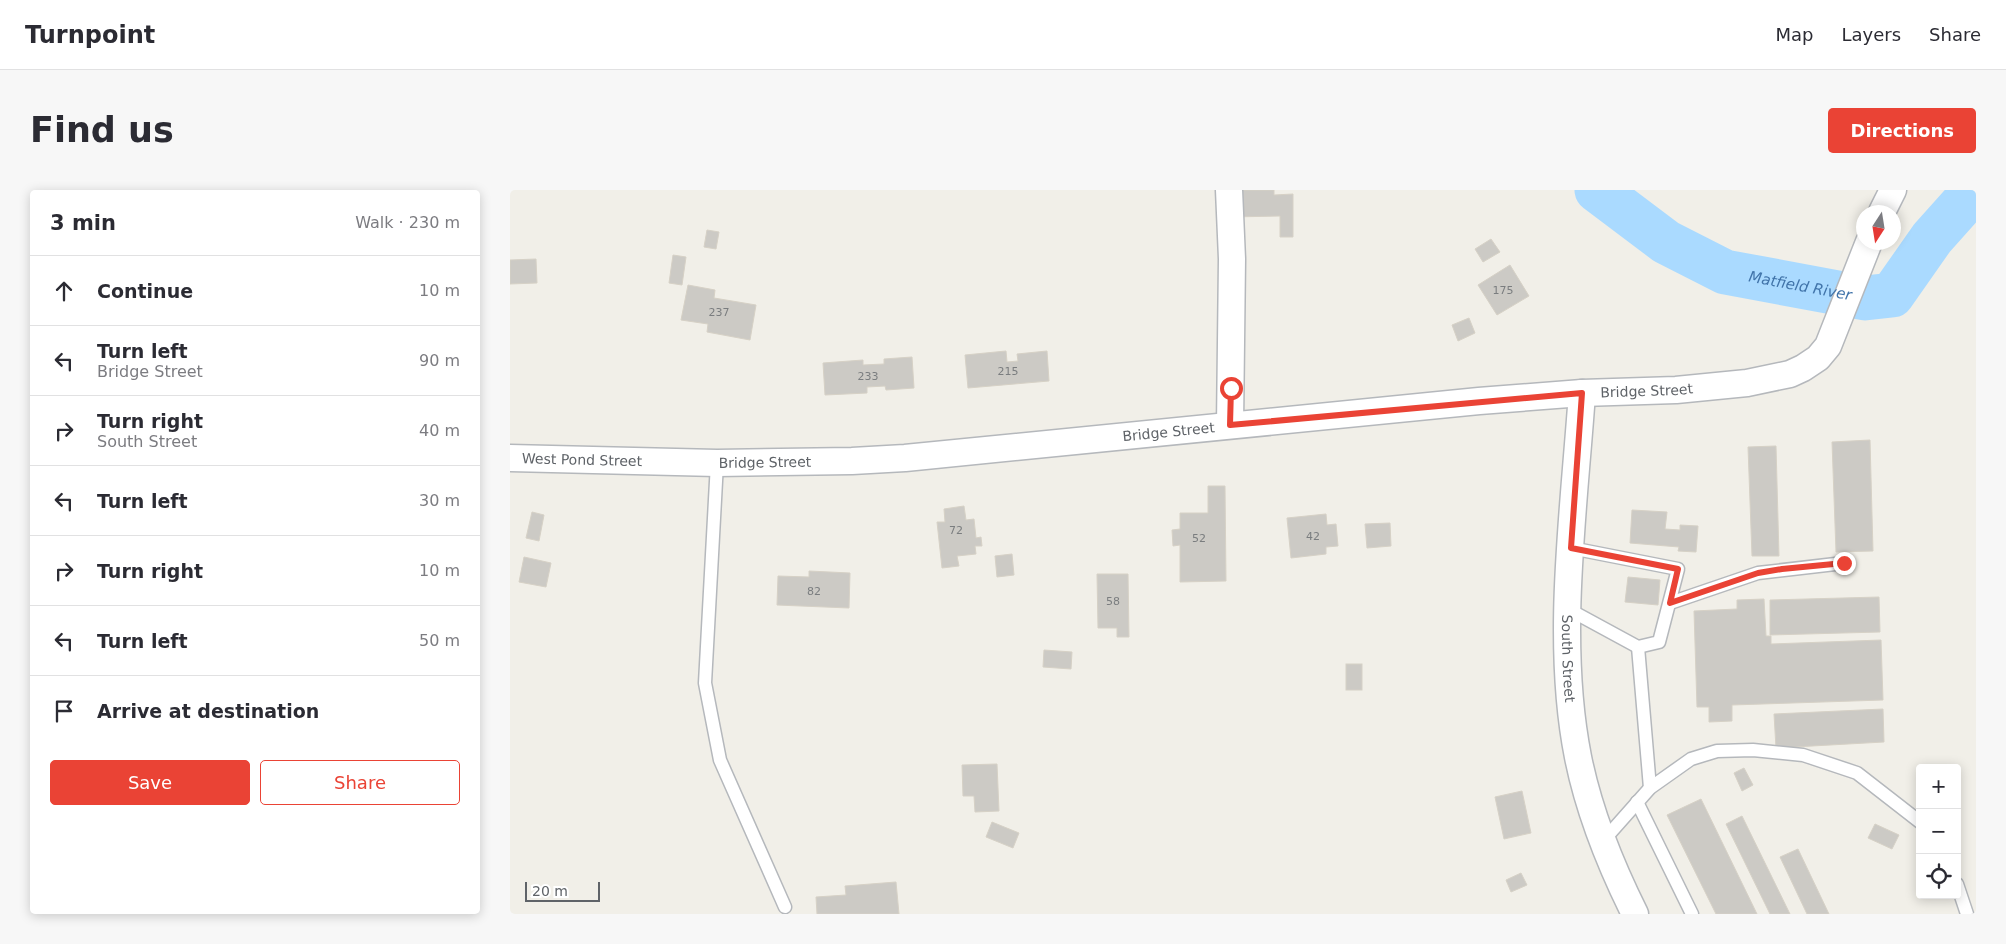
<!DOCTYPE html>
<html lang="en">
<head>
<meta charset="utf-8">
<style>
  :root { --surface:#fff; --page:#f7f7f7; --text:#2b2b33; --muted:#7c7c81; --line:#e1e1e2; --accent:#ea4335 }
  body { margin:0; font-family:"DejaVu Sans",sans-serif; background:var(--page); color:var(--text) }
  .controls { position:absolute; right:15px; bottom:15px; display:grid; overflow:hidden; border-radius:5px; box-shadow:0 2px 12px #0003 }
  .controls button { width:45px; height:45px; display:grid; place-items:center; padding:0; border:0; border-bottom:1px solid var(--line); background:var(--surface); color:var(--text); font:25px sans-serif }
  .compass { position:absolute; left:1346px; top:15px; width:45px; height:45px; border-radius:50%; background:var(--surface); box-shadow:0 2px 12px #0003; rotate:192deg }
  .scale { position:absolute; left:15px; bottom:12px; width:75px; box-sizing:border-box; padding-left:5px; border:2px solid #5f6368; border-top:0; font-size:14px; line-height:18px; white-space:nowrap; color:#5f6368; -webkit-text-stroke:4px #fff; paint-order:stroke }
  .stop { position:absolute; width:15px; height:15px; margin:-11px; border:4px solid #ea4335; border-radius:50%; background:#fff }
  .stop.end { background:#ea4335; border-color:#fff; box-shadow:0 1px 5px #0008 }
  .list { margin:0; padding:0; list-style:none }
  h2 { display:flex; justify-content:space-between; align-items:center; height:65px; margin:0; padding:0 20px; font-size:21px }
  h2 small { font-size:16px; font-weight:400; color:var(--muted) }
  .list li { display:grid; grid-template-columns:32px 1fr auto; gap:15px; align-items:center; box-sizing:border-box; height:70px; padding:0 20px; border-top:1px solid var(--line) }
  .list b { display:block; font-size:19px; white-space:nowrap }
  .list p { margin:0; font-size:16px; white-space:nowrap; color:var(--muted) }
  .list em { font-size:16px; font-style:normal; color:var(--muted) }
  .actions { display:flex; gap:10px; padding:15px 20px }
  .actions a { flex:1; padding:11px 0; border:1px solid var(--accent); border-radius:5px; text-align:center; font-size:18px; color:var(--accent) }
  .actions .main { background:var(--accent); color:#fff }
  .icon { flex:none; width:28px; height:28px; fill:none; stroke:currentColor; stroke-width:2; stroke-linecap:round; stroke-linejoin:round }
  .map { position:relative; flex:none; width:1466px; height:724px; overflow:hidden; border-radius:5px }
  header { display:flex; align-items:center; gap:30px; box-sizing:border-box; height:70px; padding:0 25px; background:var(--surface); border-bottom:1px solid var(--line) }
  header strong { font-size:24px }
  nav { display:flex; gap:28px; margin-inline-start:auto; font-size:18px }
  .intro { display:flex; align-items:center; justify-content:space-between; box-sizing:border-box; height:120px; padding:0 30px }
  h1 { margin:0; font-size:35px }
  .button { padding:12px 22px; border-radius:5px; background:var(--accent); color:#fff; font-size:18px; font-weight:700 }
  main { display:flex; gap:30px; padding:0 30px }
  aside { flex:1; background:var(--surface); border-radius:5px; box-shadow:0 2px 12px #0003 }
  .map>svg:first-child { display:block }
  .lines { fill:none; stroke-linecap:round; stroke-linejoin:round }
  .river { stroke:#aadaff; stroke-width:45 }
  .building { fill:#cccac5; stroke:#d6d1c6 }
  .lane-casing { stroke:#b5b8bc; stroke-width:15 }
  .street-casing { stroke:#b5b8bc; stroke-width:29 }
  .lane { stroke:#fff; stroke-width:12 }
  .street { stroke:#fff; stroke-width:26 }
  .route { stroke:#ea4335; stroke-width:6 }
  .labels { text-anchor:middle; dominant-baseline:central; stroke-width:4; stroke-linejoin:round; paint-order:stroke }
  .number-label { font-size:11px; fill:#7a7d7f }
  .street-label { font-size:14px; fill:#5f6368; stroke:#fff }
  .water-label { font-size:15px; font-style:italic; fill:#4174aa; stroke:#fff }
</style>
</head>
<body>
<header>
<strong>Turnpoint</strong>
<nav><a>Map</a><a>Layers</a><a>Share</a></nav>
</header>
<div class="intro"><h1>Find us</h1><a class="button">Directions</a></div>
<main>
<aside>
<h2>3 min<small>Walk · 230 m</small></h2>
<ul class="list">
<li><svg class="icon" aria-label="ahead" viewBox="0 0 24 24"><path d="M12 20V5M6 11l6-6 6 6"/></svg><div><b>Continue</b></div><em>10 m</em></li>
<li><svg class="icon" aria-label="left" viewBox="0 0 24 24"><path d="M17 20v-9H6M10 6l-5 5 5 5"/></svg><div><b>Turn left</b><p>Bridge Street</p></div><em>90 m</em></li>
<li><svg class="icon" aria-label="right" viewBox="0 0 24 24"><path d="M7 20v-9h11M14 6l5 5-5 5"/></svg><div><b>Turn right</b><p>South Street</p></div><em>40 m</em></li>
<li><svg class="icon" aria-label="left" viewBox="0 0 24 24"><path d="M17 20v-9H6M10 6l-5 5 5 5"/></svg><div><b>Turn left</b></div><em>30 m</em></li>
<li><svg class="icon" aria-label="right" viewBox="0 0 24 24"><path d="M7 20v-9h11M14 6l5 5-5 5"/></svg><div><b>Turn right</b></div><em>10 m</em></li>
<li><svg class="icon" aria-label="left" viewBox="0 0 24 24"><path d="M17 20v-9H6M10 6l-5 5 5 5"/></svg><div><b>Turn left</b></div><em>50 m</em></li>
<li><svg class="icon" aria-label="arrive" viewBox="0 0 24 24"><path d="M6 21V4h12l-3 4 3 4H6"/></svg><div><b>Arrive at destination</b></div></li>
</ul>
<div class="actions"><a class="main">Save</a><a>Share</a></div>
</aside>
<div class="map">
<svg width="1466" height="724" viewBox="0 0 1466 724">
  <rect width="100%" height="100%" fill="#f1efe8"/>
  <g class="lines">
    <path class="river" id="s1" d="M 1087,0 L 1156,52 L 1215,82 L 1355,108 L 1382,105 L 1422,48 L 1465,0"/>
  </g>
  <g class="building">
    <path d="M 721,0 L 764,0 L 764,5 L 783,4 L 783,47 L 770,47 L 770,26 L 721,27 Z"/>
    <path d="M 197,40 L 209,42 L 206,59 L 194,57 Z"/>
    <path d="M 981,49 L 990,62 L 973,72 L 965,59 Z"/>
    <path d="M 163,65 L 176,67 L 172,95 L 159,93 Z"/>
    <path d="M 26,69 L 27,93 L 0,94 L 0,70 Z"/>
    <path d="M 1000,75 L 1019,106 L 987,125 L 968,95 Z"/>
    <path d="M 178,95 L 205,100 L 204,108 L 246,115 L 240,150 L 197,142 L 198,134 L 171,130 Z"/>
    <path d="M 959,128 L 965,143 L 948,151 L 942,135 Z"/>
    <path d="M 496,161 L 497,172 L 508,171 L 507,164 L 537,161 L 539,191 L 458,198 L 455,165 Z"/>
    <path d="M 402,167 L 404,198 L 376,200 L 375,196 L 357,197 L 357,203 L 315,205 L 313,173 L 353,170 L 353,175 L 374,174 L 374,169 Z"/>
    <path d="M 1360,250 L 1363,361 L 1326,362 L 1322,252 Z"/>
    <path d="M 1266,256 L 1269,366 L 1242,366 L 1238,257 Z"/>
    <path d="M 698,296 L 715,296 L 716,391 L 670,392 L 670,355 L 663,356 L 662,340 L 670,339 L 670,323 L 698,323 Z"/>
    <path d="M 454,316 L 456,330 L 464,329 L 466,348 L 471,347 L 472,356 L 465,356 L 466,364 L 447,366 L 449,376 L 432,378 L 427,332 L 435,332 L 434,319 Z"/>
    <path d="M 1122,320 L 1157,322 L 1155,339 L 1170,340 L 1170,335 L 1188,336 L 1186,362 L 1168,361 L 1169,357 L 1120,353 Z"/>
    <path d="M 22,322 L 34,325 L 29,351 L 16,348 Z"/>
    <path d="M 816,324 L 817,335 L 826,334 L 828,356 L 816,357 L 816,364 L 781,368 L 777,328 Z"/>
    <path d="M 880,333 L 881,356 L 857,358 L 855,334 Z"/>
    <path d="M 502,364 L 504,385 L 487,387 L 485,366 Z"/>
    <path d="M 14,367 L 41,373 L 36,397 L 9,392 Z"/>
    <path d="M 299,381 L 340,383 L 339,418 L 267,415 L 268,386 L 299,387 Z"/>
    <path d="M 587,384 L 618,384 L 619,447 L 607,447 L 607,438 L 588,438 Z"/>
    <path d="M 1118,387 L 1150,390 L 1148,415 L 1115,412 Z"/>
    <path d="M 1369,407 L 1370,442 L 1260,445 L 1260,410 Z"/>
    <path d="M 1254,409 L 1256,446 L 1261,446 L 1261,454 L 1371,450 L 1373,510 L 1222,515 L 1222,531 L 1199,532 L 1199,517 L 1187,517 L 1184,421 L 1227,419 L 1227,410 Z"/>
    <path d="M 534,460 L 562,462 L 561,479 L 533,477 Z"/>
    <rect x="836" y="474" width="16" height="26"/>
    <path d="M 1373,519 L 1374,552 L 1266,558 L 1264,524 Z"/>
    <path d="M 487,574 L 489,621 L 465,622 L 464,606 L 453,606 L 452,575 Z"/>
    <path d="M 1234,578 L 1243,595 L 1232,601 L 1224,583 Z"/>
    <path d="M 1012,601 L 1021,643 L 994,649 L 985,607 Z"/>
    <path d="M 1191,609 L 1247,724 L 1206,724 L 1157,625 Z"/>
    <path d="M 1232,626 L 1280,724 L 1260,724 L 1216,634 Z"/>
    <path d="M 482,632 L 509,643 L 503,658 L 476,647 Z"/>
    <path d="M 1365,634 L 1389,645 L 1382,659 L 1358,648 Z"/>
    <path d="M 1288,659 L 1319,724 L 1297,724 L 1270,667 Z"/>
    <path d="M 1011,683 L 1017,695 L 1001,702 L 996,690 Z"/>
    <path d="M 386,692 L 389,724 L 307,724 L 306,707 L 336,705 L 335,696 Z"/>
  </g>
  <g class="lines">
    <defs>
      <g id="lane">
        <path d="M 207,273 L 195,493 L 210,570 L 275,717"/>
        <path d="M 1160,413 L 1248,383 L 1334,373"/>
        <path d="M 1058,419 L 1128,457 L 1149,452 L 1168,379 L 1061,358"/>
        <path d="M 1128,457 L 1140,598"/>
        <path d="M 1127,612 L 1182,724"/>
        <path d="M 1093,651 L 1140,598 L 1181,569 L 1207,561 L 1243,560 L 1293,565 L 1347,583 L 1410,632"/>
        <path d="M 1447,694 L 1457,724"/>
      </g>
      <g id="street">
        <path d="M 719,0 L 722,69 L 720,235"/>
        <path d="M 1372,22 L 1383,0"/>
        <path id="s2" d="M 1072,203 C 1064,320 1045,452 1068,567 C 1079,622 1100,674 1125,724"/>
        <path id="s3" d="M 0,268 L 207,273 L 342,271 L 395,268 L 969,211 L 1072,203 L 1166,200 L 1237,193 L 1280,184 L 1293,178 L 1308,168 L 1318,156 L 1359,52"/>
      </g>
    </defs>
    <use href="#lane" class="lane-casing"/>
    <use href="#street" class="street-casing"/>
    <use href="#lane" class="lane"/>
    <use href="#street" class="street"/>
  </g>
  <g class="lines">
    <path class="route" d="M 721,198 L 720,235 L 1072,203 L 1061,358 L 1168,379 L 1160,413 L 1248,383 L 1272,379 L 1334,373"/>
  </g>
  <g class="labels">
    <g class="number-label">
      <text x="993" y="100">175</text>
      <text x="209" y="122">237</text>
      <text x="498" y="181">215</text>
      <text x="358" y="186">233</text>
      <text x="446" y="340">72</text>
      <text x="803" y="346">42</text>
      <text x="689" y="348">52</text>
      <text x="304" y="401">82</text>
      <text x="603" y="411">58</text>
    </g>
    <g class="street-label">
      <text stroke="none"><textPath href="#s3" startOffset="1140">Bridge Street</textPath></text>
      <text stroke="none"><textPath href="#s3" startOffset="660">Bridge Street</textPath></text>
      <text stroke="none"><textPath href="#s3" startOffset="72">West Pond Street</textPath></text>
      <text stroke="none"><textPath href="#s3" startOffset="255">Bridge Street</textPath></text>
      <text stroke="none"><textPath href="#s2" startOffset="266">South Street</textPath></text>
    </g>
    <g class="water-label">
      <text stroke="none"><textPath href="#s1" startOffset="229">Matfield River</textPath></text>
    </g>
  </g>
</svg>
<div class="controls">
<button>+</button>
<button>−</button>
<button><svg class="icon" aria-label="locate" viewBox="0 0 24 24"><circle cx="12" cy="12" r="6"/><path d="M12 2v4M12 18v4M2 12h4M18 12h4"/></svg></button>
</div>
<svg class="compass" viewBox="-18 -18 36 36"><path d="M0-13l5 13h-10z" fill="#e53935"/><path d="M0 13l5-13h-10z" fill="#7c7c81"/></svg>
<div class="scale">20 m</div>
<div class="stop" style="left:721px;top:198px"></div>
<div class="stop end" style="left:1334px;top:373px"></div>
</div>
</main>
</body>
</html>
